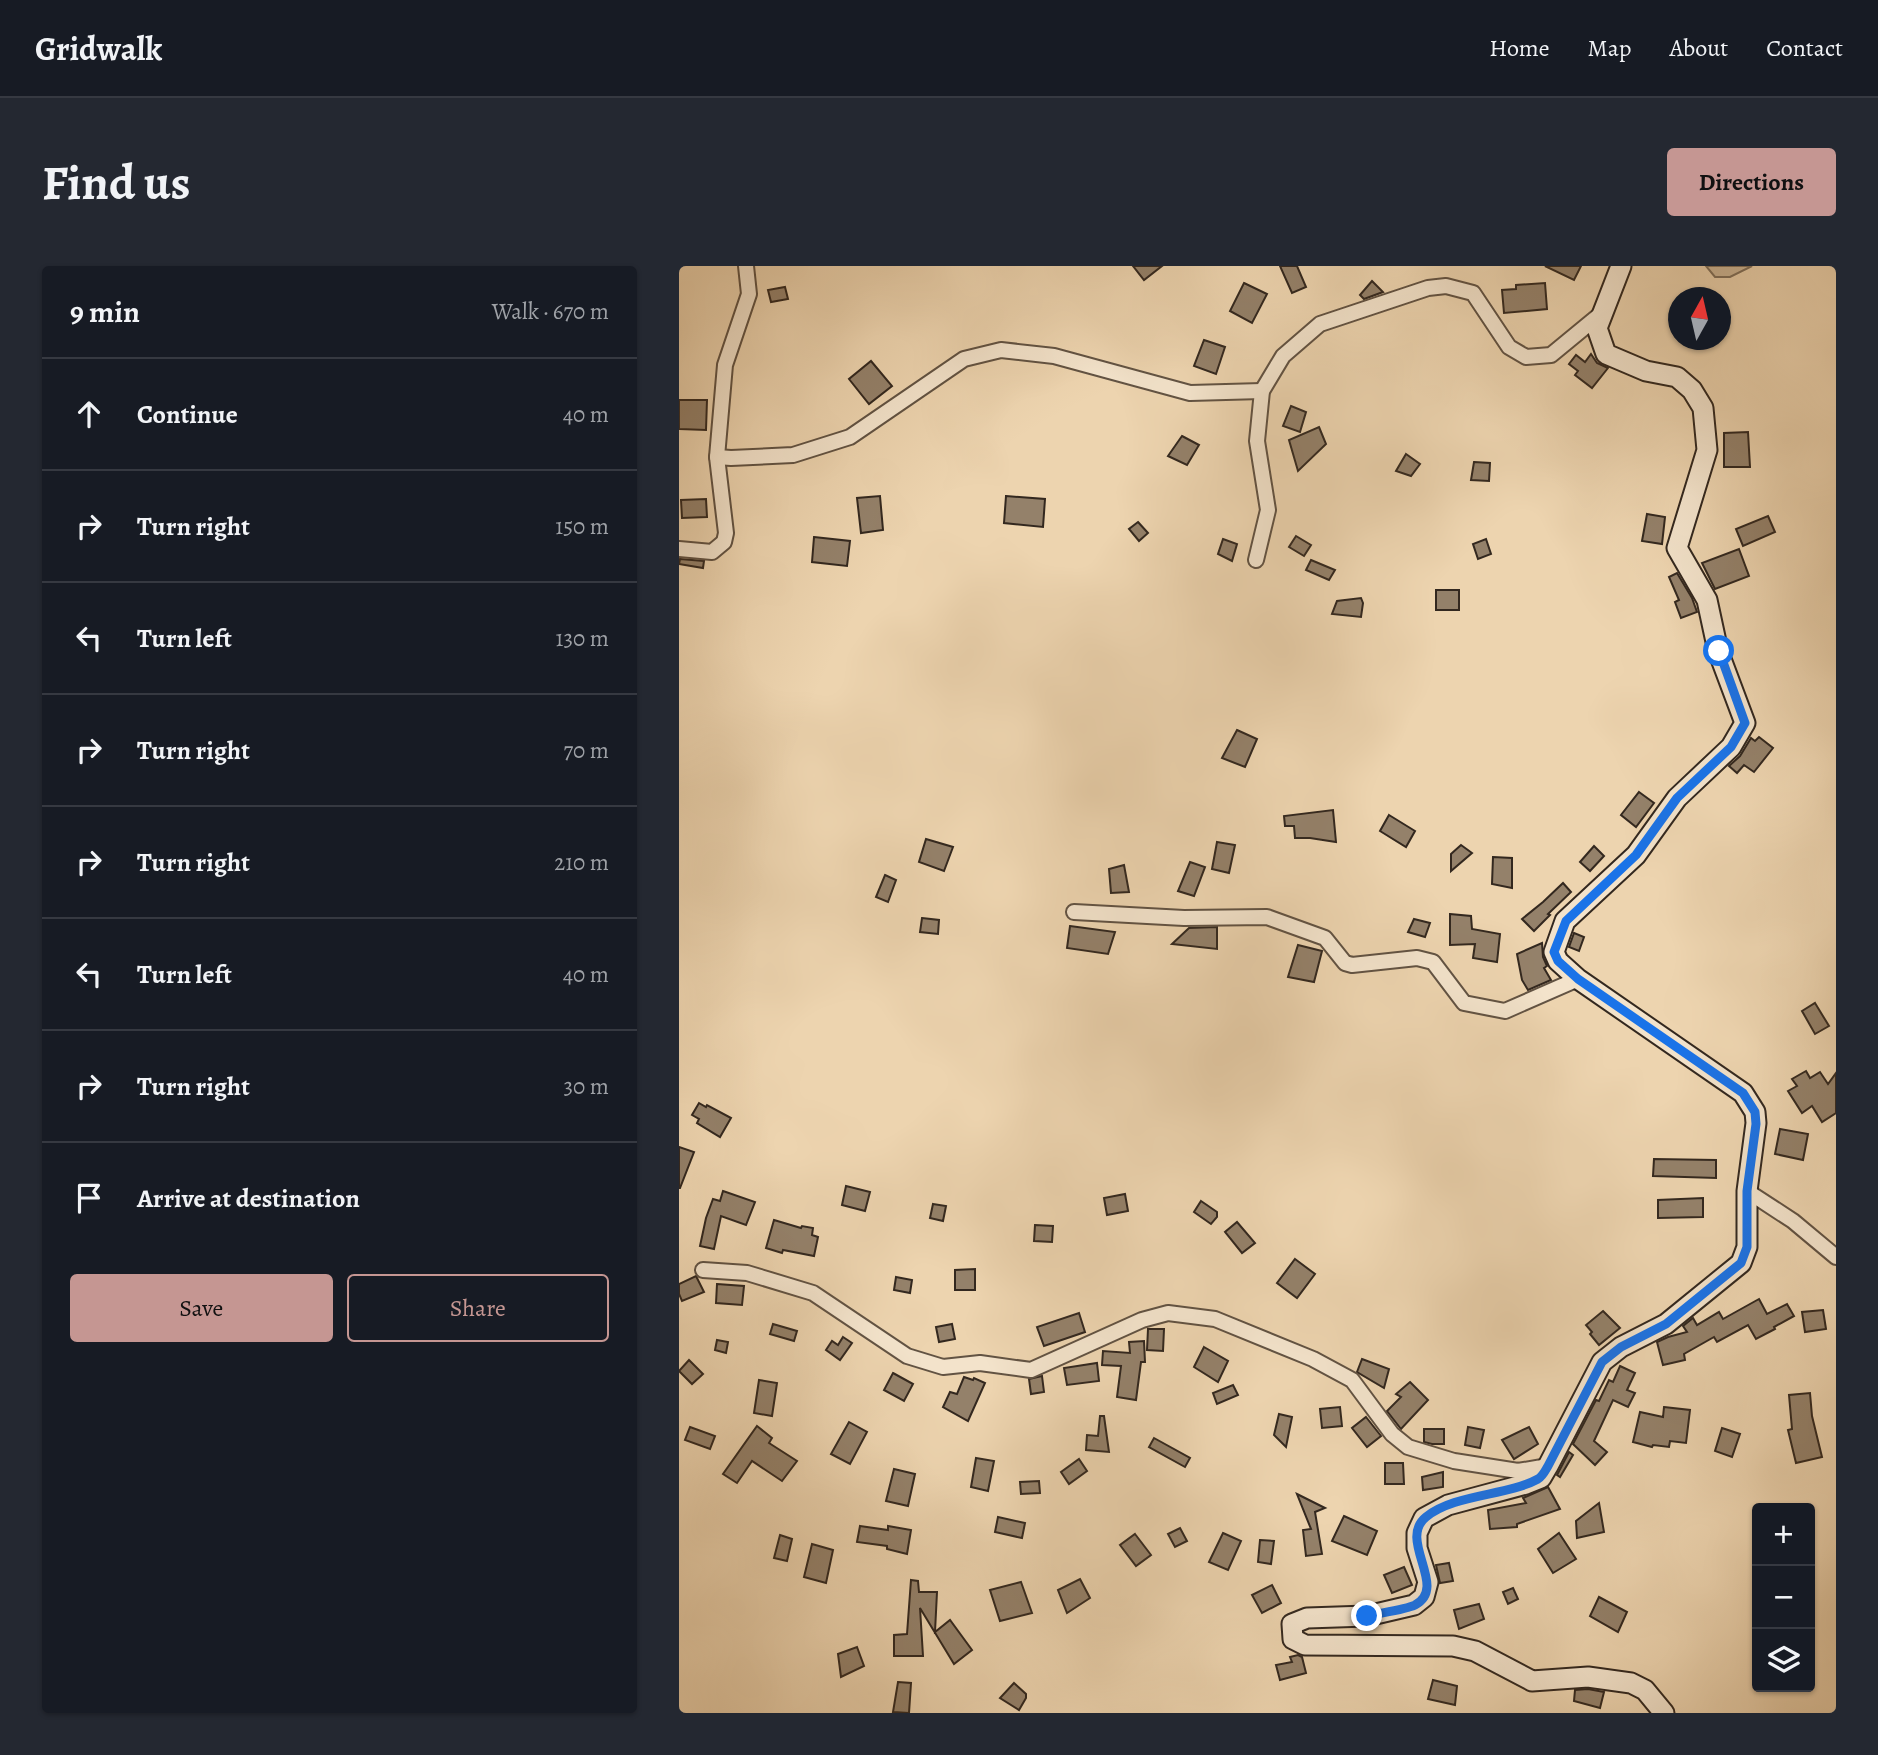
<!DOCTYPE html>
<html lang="en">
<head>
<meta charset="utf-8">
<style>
  :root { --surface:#171b24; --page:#242831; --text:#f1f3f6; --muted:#9ea1a6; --line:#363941; --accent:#c59692 }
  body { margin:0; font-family:Alegreya,serif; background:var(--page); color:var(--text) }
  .controls { position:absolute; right:21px; bottom:21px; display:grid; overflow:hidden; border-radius:7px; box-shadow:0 2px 5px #0004 }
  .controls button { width:63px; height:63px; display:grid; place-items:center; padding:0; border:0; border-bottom:2px solid var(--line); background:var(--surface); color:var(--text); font:35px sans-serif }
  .compass { position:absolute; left:989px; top:21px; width:63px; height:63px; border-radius:50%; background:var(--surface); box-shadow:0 2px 5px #0004; rotate:8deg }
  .stop { position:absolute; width:21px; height:21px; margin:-16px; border:5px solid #1a73e8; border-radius:50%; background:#fff }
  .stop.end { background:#1a73e8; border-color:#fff; box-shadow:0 2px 7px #0008 }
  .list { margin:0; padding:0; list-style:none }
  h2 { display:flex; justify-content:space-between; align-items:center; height:91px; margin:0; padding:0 28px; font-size:30px }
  h2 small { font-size:23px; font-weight:400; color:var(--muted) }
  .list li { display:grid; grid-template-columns:46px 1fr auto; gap:21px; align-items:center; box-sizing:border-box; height:112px; padding:0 28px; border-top:2px solid var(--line) }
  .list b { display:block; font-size:26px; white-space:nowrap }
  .list em { font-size:23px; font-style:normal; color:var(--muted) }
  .actions { display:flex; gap:14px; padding:21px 28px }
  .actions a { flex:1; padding:16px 0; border:2px solid var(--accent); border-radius:7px; text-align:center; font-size:24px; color:var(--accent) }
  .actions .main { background:var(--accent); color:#111 }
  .icon { flex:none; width:38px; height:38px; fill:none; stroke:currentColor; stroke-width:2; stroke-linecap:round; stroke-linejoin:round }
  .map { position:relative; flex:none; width:1157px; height:1447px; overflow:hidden; border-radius:7px }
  header { display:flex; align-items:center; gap:42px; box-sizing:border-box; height:98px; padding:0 35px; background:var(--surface); border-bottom:2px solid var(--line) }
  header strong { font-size:33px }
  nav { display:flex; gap:38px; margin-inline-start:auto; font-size:24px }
  .intro { display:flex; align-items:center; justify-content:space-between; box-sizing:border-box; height:168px; padding:0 42px }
  h1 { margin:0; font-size:49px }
  .button { padding:18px 32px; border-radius:7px; background:var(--accent); color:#111; font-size:24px; font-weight:700 }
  main { display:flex; gap:42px; padding:0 42px }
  aside { flex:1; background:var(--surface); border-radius:7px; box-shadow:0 2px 5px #0004 }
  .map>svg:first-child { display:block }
  .green { fill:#cdb797; stroke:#80705b; stroke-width:2 }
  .building { fill:#94816a; stroke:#33281f; stroke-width:2 }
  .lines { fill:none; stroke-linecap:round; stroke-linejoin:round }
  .street-casing { stroke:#625343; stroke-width:18 }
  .secondary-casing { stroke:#33281f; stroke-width:23 }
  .street { stroke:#f3e3cb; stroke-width:14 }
  .secondary { stroke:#f3e3cb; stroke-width:19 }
  .route { stroke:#1a73e8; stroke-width:9 }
</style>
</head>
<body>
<header>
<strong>Gridwalk</strong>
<nav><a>Home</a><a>Map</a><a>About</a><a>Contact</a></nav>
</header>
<div class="intro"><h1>Find us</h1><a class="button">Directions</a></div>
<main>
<aside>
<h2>9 min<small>Walk · 670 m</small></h2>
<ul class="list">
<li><svg class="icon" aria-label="ahead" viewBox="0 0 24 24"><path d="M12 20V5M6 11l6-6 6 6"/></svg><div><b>Continue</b></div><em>40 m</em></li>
<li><svg class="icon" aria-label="right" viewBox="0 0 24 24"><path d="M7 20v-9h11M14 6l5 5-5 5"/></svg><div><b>Turn right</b></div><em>150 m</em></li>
<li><svg class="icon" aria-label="left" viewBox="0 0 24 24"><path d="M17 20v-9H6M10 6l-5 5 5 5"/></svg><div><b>Turn left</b></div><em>130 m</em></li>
<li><svg class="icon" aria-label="right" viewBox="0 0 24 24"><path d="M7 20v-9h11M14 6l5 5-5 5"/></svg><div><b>Turn right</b></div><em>70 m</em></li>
<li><svg class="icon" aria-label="right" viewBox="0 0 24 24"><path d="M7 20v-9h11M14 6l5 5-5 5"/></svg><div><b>Turn right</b></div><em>210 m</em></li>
<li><svg class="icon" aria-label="left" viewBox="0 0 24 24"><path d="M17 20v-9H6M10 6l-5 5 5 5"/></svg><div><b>Turn left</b></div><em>40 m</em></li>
<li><svg class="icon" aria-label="right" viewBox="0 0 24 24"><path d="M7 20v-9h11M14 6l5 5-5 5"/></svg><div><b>Turn right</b></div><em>30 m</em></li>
<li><svg class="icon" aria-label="arrive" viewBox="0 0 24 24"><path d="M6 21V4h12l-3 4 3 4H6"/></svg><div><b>Arrive at destination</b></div></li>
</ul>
<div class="actions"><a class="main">Save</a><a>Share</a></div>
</aside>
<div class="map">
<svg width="1157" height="1447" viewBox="0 0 1157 1447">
  <rect width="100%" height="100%" fill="#edd4af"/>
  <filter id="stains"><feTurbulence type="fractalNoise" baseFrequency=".00286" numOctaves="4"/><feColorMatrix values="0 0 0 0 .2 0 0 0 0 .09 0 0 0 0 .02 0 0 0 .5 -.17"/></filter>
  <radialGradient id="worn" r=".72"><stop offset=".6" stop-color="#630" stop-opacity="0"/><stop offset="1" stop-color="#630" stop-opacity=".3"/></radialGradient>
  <path class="green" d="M 1027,0 L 1073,0 L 1051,11 L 1036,11 Z"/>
  <g class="building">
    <path d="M 454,0 L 483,0 L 465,14 Z"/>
    <path d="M 601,0 L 618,0 L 627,21 L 613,27 Z"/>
    <path d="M 866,0 L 902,0 L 895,14 Z"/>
    <path d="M 693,15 L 704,26 L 685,33 L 681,29 Z"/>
    <path d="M 565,17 L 588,28 L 573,57 L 551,45 Z"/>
    <path d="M 866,17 L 868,43 L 825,47 L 823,24 L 837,23 L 837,19 Z"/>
    <path d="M 106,21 L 109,33 L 92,36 L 89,24 Z"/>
    <path d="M 525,74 L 546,81 L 537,108 L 515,100 Z"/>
    <path d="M 912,88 L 918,97 L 929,102 L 913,122 L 896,109 L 899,105 L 890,98 L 897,89 L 906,96 Z"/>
    <path d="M 192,95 L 213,120 L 190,138 L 170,113 Z"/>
    <path d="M 0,134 L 28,134 L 27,164 L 0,163 Z"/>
    <path d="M 612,140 L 627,146 L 621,166 L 604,160 Z"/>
    <path d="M 640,161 L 647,178 L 619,205 L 610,174 Z"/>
    <path d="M 1069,166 L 1071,201 L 1045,201 L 1045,167 Z"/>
    <path d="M 503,170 L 520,179 L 508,199 L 489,190 Z"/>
    <path d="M 727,188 L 741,198 L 732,210 L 717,205 Z"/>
    <path d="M 795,196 L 811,197 L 810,215 L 792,214 Z"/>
    <path d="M 201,230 L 204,264 L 182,267 L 178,232 Z"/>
    <path d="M 327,230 L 366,233 L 364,261 L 325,257 Z"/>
    <path d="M 27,233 L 28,251 L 3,252 L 2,234 Z"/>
    <path d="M 968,248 L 986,251 L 983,278 L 963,275 Z"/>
    <path d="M 1089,250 L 1096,266 L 1064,280 L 1057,263 Z"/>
    <path d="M 459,256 L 469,267 L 460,275 L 450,263 Z"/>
    <path d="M 617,270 L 632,279 L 625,290 L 610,281 Z"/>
    <path d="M 135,271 L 171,275 L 168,300 L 133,296 Z"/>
    <path d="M 544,273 L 558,278 L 553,295 L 539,288 Z"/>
    <path d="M 807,273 L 812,288 L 799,293 L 794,278 Z"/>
    <path d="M 1060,283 L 1070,310 L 1036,323 L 1023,297 Z"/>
    <path d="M 1,293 L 25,295 L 24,302 L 0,298 Z"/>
    <path d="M 632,294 L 656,304 L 650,314 L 627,304 Z"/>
    <path d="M 998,307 L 1013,332 L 1018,346 L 1002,352 L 996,336 L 1000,334 L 990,311 Z"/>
    <rect x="757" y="324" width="23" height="20"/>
    <path d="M 682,332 L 684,337 L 682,351 L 653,348 L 658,335 Z"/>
    <path d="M 558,464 L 578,473 L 566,501 L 543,492 Z"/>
    <path d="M 1080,471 L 1094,482 L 1075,506 L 1065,499 L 1058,507 L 1050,500 L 1061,490 L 1072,472 L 1076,475 Z"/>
    <path d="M 960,526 L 975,537 L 957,561 L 942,549 Z"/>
    <path d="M 654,544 L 657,576 L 631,572 L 616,572 L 615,560 L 606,560 L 605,550 Z"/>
    <path d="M 710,549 L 736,565 L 727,581 L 701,565 Z"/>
    <path d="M 247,573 L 274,581 L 265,605 L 240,596 Z"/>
    <path d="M 538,576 L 556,579 L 550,607 L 533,603 Z"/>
    <path d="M 782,579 L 793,587 L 772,605 L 772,588 Z"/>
    <path d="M 915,580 L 925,590 L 911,605 L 901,596 Z"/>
    <path d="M 814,591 L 833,592 L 833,622 L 813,618 Z"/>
    <path d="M 511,596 L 526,601 L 515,630 L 499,625 Z"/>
    <path d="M 445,599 L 450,626 L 432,627 L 430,603 Z"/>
    <path d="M 206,609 L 217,614 L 209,636 L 197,631 Z"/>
    <path d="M 884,617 L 892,626 L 869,648 L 871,649 L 855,665 L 843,653 L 864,636 Z"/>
    <path d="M 771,648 L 792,650 L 793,663 L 821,668 L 818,696 L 794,692 L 796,678 L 771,679 Z"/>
    <path d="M 243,652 L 260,654 L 259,668 L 241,666 Z"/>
    <path d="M 735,653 L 751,657 L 746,671 L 729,666 Z"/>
    <path d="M 391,660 L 436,666 L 429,688 L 388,682 Z"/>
    <path d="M 538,661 L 538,683 L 493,678 L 510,662 Z"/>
    <path d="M 895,667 L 905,671 L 900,685 L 890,681 Z"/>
    <path d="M 863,677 L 864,691 L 868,700 L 865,702 L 872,714 L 849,724 L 843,714 L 838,688 Z"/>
    <path d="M 619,679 L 643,685 L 635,716 L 609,711 Z"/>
    <path d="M 1136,737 L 1150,760 L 1136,768 L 1123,745 Z"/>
    <path d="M 1127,805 L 1131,812 L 1141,806 L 1149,818 L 1157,807 L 1157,847 L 1143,856 L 1133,840 L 1123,847 L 1109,825 L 1118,820 L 1113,813 Z"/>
    <path d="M 20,837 L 27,841 L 28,839 L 52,852 L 41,871 L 18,857 L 20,853 L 13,849 Z"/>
    <path d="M 1101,863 L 1129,868 L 1124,894 L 1096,888 Z"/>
    <path d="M 0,881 L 15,886 L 1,922 L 0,922 Z"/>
    <path d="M 975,893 L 1037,894 L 1037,912 L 974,910 Z"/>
    <path d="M 167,920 L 191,926 L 186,945 L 163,939 Z"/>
    <path d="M 44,925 L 76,936 L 67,959 L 42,950 L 35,983 L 21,980 L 27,952 L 34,933 L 41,935 Z"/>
    <path d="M 446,928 L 449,945 L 428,949 L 425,932 Z"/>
    <path d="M 1024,932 L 1024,951 L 979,952 L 979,934 Z"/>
    <path d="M 522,935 L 538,946 L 538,951 L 532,958 L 515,946 Z"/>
    <path d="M 254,938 L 267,940 L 264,955 L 251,952 Z"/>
    <path d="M 95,954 L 122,962 L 123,960 L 134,962 L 133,969 L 139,971 L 135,990 L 104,984 L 103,987 L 87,982 Z"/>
    <path d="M 558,956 L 576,977 L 563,987 L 546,966 Z"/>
    <path d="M 356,959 L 374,960 L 373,976 L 355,975 Z"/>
    <path d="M 616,993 L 636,1008 L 618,1032 L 598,1017 Z"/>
    <path d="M 296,1003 L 296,1024 L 276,1024 L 276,1004 Z"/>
    <path d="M 17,1010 L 25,1026 L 3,1035 L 0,1028 L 0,1018 Z"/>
    <path d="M 217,1011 L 233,1014 L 231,1027 L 215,1024 Z"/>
    <path d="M 38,1018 L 65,1020 L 63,1039 L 37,1037 Z"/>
    <path d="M 1080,1033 L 1088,1048 L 1108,1038 L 1115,1050 L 1095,1061 L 1096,1063 L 1077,1073 L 1069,1059 L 1038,1076 L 1035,1071 L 1005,1088 L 1006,1094 L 984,1099 L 978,1076 L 989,1071 L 1008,1066 L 1004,1060 L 1014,1052 L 1018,1059 L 1040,1046 L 1044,1053 Z"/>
    <path d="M 1144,1044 L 1147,1063 L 1126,1066 L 1123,1046 Z"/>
    <path d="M 924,1045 L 941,1062 L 920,1079 L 911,1068 L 913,1066 L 907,1059 Z"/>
    <path d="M 400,1047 L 406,1066 L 365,1080 L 358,1061 Z"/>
    <path d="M 94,1058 L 118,1065 L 115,1075 L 91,1068 Z"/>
    <path d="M 273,1058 L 276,1073 L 260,1076 L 257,1061 Z"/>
    <path d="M 469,1063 L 485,1063 L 484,1085 L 468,1084 Z"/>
    <path d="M 164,1071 L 173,1077 L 161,1094 L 147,1084 L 153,1075 L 159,1079 Z"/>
    <path d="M 38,1074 L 49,1076 L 47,1087 L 36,1084 Z"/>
    <path d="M 465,1075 L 466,1096 L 462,1096 L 457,1134 L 438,1131 L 442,1100 L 423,1099 L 424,1085 L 451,1087 L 450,1076 Z"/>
    <path d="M 525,1081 L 549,1095 L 539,1116 L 515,1101 Z"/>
    <path d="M 683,1093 L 710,1103 L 705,1122 L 678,1106 Z"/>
    <path d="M 10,1094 L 24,1108 L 13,1118 L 0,1105 Z"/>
    <path d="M 418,1097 L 420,1115 L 388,1119 L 385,1102 Z"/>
    <path d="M 941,1100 L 956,1107 L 948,1124 L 956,1127 L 949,1141 L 934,1134 L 915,1175 L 928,1186 L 916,1199 L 894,1178 L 917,1134 L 920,1135 L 930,1114 L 934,1116 Z"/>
    <path d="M 214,1107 L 234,1118 L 225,1135 L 205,1124 Z"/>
    <path d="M 363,1110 L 365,1126 L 352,1128 L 350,1113 Z"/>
    <path d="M 285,1111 L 294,1114 L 295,1112 L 306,1117 L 289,1155 L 264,1141 L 271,1126 L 278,1128 Z"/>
    <path d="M 80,1114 L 98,1117 L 93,1150 L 75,1147 Z"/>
    <path d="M 731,1116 L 749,1134 L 722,1163 L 708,1145 L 722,1131 L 717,1128 Z"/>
    <path d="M 554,1119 L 559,1129 L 538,1138 L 534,1127 Z"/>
    <path d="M 1131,1127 L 1133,1150 L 1143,1191 L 1117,1197 L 1109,1164 L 1113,1163 L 1110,1129 Z"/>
    <path d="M 661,1141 L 663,1160 L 643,1162 L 641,1143 Z"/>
    <path d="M 985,1141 L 1011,1144 L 1007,1177 L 991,1175 L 990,1181 L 974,1179 L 973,1181 L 954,1176 L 961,1146 L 984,1151 Z"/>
    <path d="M 600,1148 L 613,1151 L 607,1181 L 595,1169 Z"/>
    <path d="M 421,1150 L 425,1150 L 430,1186 L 407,1184 L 408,1169 L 419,1170 Z"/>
    <path d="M 687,1151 L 702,1170 L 688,1181 L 673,1162 Z"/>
    <path d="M 170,1156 L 188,1166 L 171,1198 L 152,1188 Z"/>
    <path d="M 78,1160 L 93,1172 L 90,1177 L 118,1195 L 103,1215 L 73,1195 L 58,1217 L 44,1208 Z"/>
    <path d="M 11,1161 L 36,1170 L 31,1183 L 6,1174 Z"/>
    <path d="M 789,1161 L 805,1164 L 801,1182 L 786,1179 Z"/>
    <path d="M 850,1161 L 859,1178 L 835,1193 L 823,1174 Z"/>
    <path d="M 1043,1162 L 1061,1168 L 1053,1191 L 1036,1185 Z"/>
    <path d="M 745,1163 L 765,1163 L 765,1178 L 753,1178 L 745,1176 Z"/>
    <path d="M 475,1172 L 511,1192 L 506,1201 L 470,1181 Z"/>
    <path d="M 890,1186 L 894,1189 L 881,1211 L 878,1209 Z"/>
    <path d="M 297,1192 L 315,1195 L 309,1225 L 292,1221 Z"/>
    <path d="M 400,1193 L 408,1205 L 390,1218 L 382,1206 Z"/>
    <path d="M 706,1197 L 724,1197 L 725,1218 L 706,1218 Z"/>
    <path d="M 215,1203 L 236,1208 L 229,1240 L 207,1235 Z"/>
    <path d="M 764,1206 L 764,1221 L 744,1224 L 743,1211 Z"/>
    <path d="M 360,1215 L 361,1227 L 342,1228 L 341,1216 Z"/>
    <path d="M 869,1221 L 881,1243 L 838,1258 L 838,1261 L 811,1263 L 809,1244 L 847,1237 L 844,1232 Z"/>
    <path d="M 618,1228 L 646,1242 L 636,1246 L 643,1288 L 627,1290 L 624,1264 L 632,1263 Z"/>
    <path d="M 920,1237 L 925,1266 L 898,1272 L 897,1255 Z"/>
    <path d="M 665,1250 L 698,1265 L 688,1289 L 653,1275 Z"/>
    <path d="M 319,1251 L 346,1257 L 343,1272 L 316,1266 Z"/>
    <path d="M 181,1260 L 209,1264 L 209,1260 L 232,1264 L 228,1288 L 208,1283 L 208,1280 L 178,1276 Z"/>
    <path d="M 501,1262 L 508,1275 L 496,1281 L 489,1268 Z"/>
    <path d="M 544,1267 L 562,1275 L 549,1304 L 530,1296 Z"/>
    <path d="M 880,1267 L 897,1293 L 874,1307 L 859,1283 Z"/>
    <path d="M 456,1268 L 472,1289 L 457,1300 L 441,1279 Z"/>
    <path d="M 101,1269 L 113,1273 L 108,1295 L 95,1292 Z"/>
    <path d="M 581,1274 L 595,1275 L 592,1298 L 579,1296 Z"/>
    <path d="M 133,1278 L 154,1284 L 147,1317 L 125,1311 Z"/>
    <path d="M 770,1297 L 774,1315 L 761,1317 L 757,1299 Z"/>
    <path d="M 725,1301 L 733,1319 L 713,1327 L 705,1309 Z"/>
    <path d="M 401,1313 L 411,1332 L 388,1347 L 379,1324 Z"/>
    <path d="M 232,1314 L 239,1315 L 240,1326 L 258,1326 L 256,1366 L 271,1354 L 293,1384 L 275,1398 L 241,1342 L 244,1390 L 215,1390 L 215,1369 L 228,1368 Z"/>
    <path d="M 342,1316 L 353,1347 L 321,1355 L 311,1324 Z"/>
    <path d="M 593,1319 L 602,1337 L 583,1347 L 573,1329 Z"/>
    <path d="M 834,1322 L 839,1333 L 829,1338 L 824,1326 Z"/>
    <path d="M 920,1331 L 948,1346 L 939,1366 L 911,1350 Z"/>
    <path d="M 800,1338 L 805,1353 L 780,1363 L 775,1344 Z"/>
    <path d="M 178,1381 L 185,1400 L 162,1411 L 159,1388 Z"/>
    <path d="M 619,1389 L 623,1391 L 627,1407 L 601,1414 L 597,1399 L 613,1396 L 611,1391 Z"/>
    <path d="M 754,1414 L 778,1420 L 776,1439 L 749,1433 Z"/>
    <path d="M 219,1416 L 232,1417 L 230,1447 L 214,1446 Z"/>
    <path d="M 335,1417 L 347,1428 L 347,1432 L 340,1444 L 321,1432 Z"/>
    <path d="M 909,1423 L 925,1426 L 921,1442 L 895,1435 L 896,1424 Z"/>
  </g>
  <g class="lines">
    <defs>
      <g id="street">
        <path d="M 38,191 L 52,192 L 114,189 L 171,171 L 285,93 L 322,84 L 375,90 L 511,127 L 583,125"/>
        <path d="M 0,283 L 33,286 L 45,276 L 47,267 L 38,191 L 46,99 L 70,28 L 67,0"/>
        <path d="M 577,294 L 589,244 L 578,175 L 583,125 L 604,90 L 641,58 L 749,22 L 767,20 L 794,27 L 830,81 L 847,91 L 872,89 L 923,47"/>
        <path d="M 395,646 L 505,652 L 588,651 L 646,672 L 666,697 L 673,699 L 738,692 L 754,696 L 785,737 L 826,745 L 899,713"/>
        <path d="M 1068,925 L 1114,955 L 1157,991"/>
        <path d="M 24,1004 L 68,1007 L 134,1027 L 228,1090 L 264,1101 L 301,1097 L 352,1104 L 463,1054 L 489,1047 L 536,1053 L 634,1093 L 673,1114 L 713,1168 L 729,1181 L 775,1195 L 839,1205 L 869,1200"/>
      </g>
      <path id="secondary" d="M 942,0 L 918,62 L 927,88 L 967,105 L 998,111 L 1013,124 L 1024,142 L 1028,184 L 998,282 L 1028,334 L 1039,385 L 1066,457 L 1052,481 L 998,532 L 957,589 L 886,655 L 875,686 L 879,695 L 899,713 L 1064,827 L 1076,846 L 1077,857 L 1068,925 L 1068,981 L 1062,997 L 987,1058 L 942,1081 L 923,1096 L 869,1200 L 862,1212 L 847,1218 L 769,1239 L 745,1252 L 738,1267 L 738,1282 L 749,1316 L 745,1331 L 735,1339 L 688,1350 L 628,1352 L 613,1358 L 614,1373 L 626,1379 L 774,1380 L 796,1385 L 853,1415 L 909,1411 L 952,1417 L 966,1424 L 985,1447"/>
    </defs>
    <use href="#street" class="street-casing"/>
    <use href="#secondary" class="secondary-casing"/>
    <use href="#street" class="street"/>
    <use href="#secondary" class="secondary"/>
  </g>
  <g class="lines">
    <path class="route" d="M 688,1350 C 700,1347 726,1344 736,1339 C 770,1321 718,1274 747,1251 C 775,1228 828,1230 859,1213 C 864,1210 866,1205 869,1200 L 923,1096 L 942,1081 L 987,1058 L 1062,997 L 1068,981 L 1068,925 L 1077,858 L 1076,846 L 1064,827 L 899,713 L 879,695 L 875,686 L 887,655 L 957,589 L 998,532 L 1052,481 L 1066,457 L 1040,385"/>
  </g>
  <rect width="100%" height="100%" filter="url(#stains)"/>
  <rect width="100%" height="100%" fill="url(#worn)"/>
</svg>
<div class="controls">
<button>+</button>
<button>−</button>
<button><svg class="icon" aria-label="layers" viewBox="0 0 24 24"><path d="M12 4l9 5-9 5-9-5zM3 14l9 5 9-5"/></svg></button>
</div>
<svg class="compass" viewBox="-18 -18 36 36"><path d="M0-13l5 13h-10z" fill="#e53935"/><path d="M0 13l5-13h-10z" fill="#9ea1a6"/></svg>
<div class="stop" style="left:1040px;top:385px"></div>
<div class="stop end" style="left:688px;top:1350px"></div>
</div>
</main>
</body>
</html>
